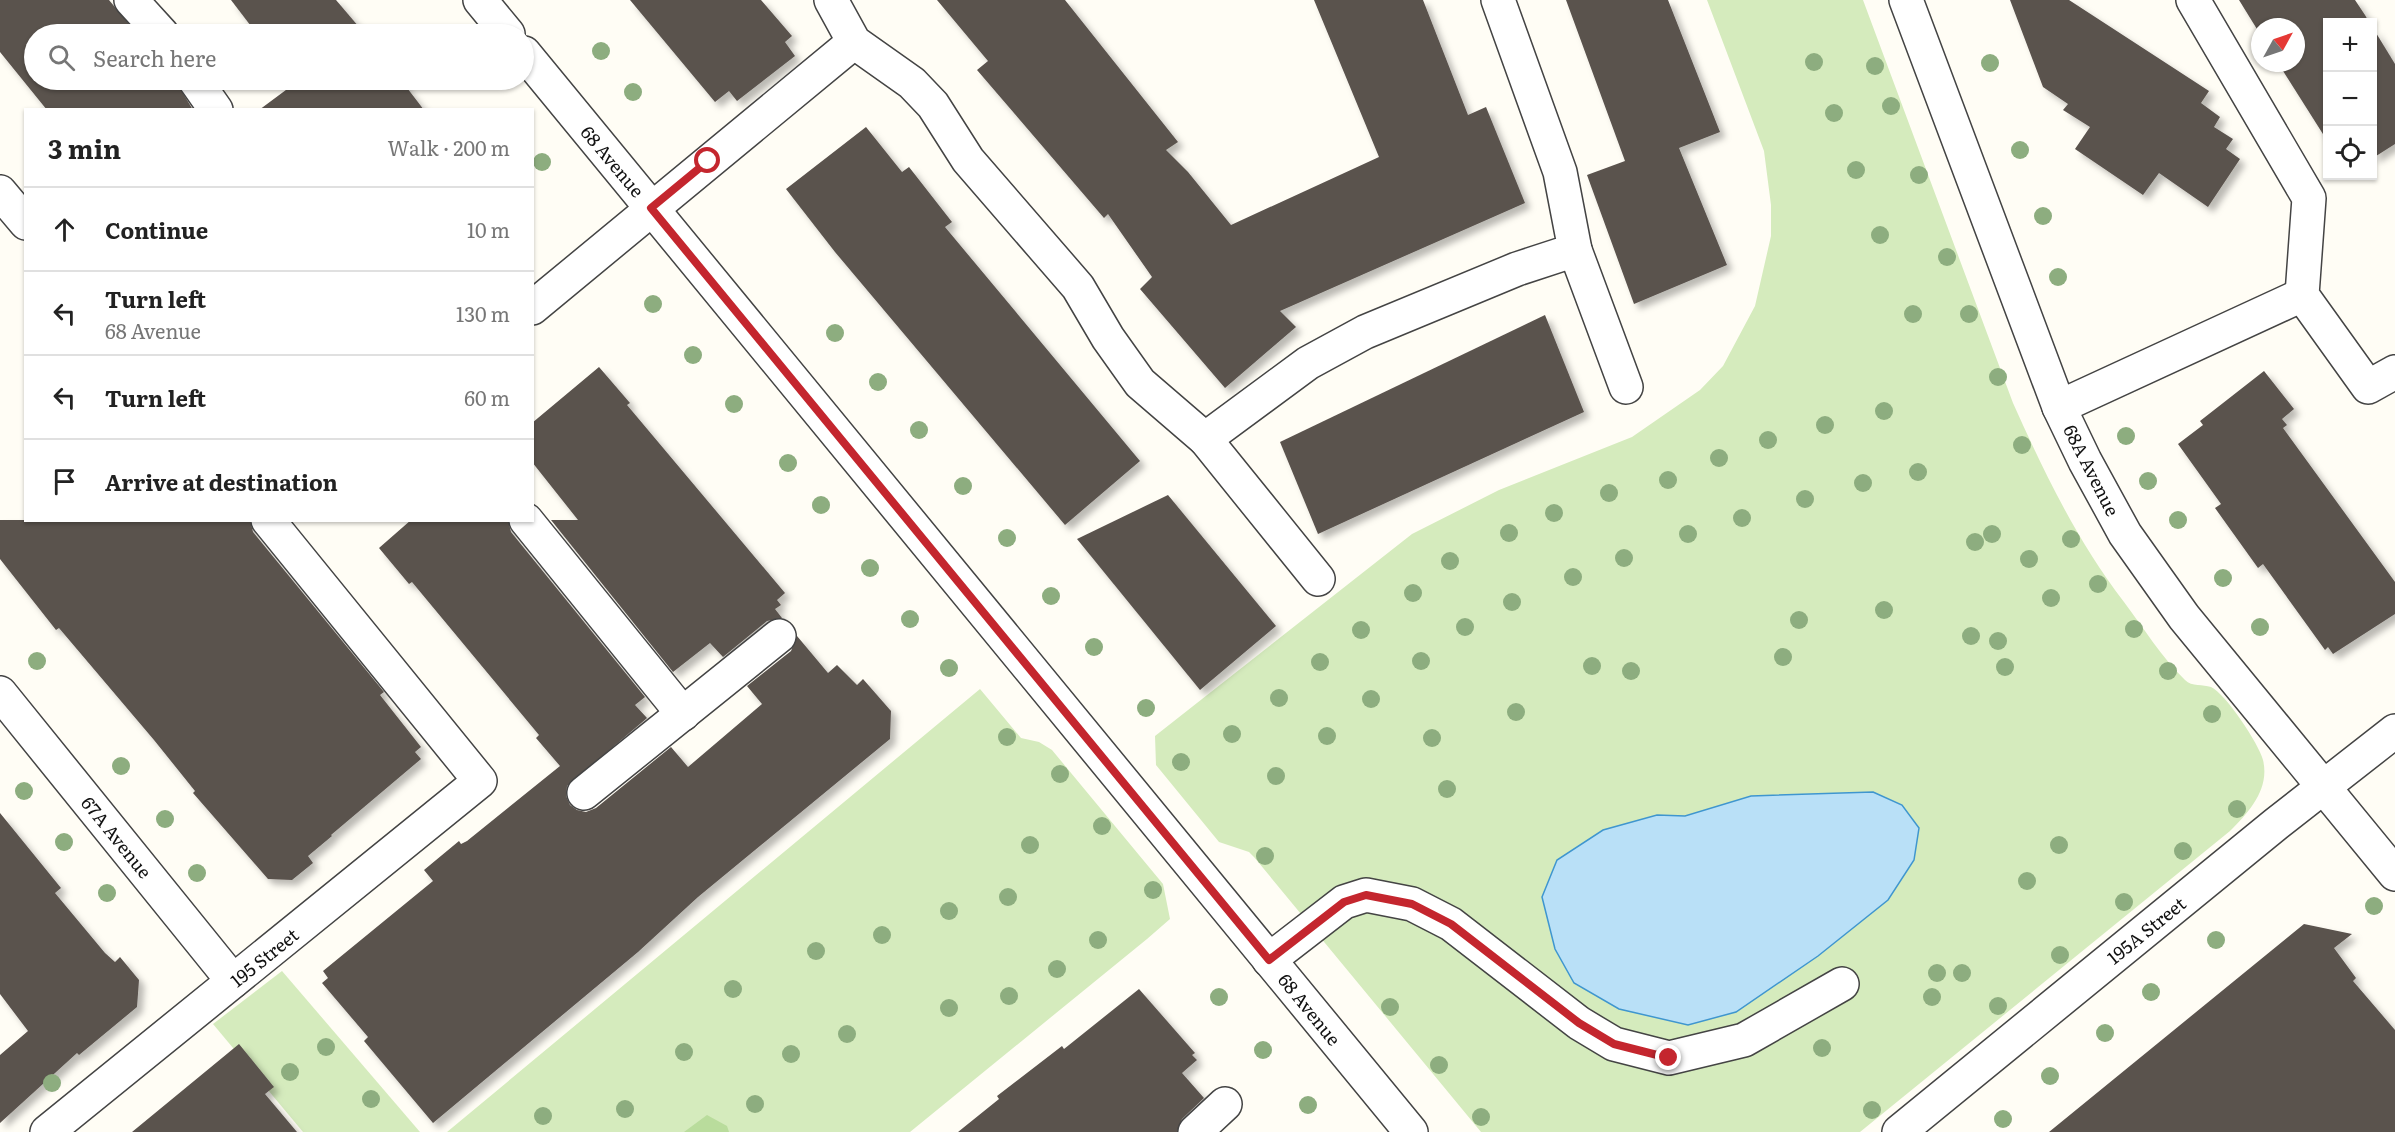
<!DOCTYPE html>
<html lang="en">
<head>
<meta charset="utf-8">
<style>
  :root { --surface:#fff; --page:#f2f2f2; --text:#222; --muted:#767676; --line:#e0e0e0 }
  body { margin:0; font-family:Literata,serif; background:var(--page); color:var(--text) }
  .controls { position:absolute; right:18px; top:18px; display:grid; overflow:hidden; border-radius:0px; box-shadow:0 2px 4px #0004 }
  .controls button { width:54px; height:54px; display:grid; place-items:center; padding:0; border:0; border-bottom:2px solid var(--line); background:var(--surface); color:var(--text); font:30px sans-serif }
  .compass { position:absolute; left:2251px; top:18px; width:54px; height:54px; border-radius:50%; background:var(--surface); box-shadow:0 2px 4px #0004; rotate:50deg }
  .stop { position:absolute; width:18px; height:18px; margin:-14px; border:4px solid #c4262e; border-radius:50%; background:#fff }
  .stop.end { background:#c4262e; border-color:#fff; box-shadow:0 2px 6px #0008 }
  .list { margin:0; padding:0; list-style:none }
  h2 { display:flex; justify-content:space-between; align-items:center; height:78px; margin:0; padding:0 24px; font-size:26px }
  h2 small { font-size:20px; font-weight:400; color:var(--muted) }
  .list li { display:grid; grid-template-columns:39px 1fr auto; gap:18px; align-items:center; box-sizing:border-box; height:84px; padding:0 24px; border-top:2px solid var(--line) }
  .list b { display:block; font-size:22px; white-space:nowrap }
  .list p { margin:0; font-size:20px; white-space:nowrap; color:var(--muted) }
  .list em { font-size:20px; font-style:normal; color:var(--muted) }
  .icon { flex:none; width:33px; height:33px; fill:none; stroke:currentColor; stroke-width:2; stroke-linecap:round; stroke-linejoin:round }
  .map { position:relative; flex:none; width:2395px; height:1132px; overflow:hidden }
  .search { position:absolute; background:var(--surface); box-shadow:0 2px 4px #0004; left:24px; top:24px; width:510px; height:66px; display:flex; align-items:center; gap:15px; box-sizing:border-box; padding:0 21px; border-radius:33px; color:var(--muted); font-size:22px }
  .panel { position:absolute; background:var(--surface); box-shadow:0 2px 4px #0004; left:24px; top:108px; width:510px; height:414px; border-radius:0px }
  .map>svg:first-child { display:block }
  .green { fill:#d5ebbd }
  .forest { fill:#b9dc9c }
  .water { fill:#b9e0f7; stroke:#3f96cf; stroke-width:1.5 }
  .building { fill:#5a524d; filter:url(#shadow) }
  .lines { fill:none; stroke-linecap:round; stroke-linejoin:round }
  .minor-casing { stroke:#444; stroke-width:36 }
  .minor { stroke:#fff; stroke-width:33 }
  .tree { fill:#8dad7f }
  .route { stroke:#c4262e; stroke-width:8 }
  .labels { text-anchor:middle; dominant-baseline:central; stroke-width:6; stroke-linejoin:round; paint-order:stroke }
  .street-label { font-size:18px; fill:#111; stroke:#fff }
</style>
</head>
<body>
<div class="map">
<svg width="2395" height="1132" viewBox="0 0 2395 1132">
  <defs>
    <filter id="shadow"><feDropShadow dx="5.5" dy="5.5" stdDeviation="3" flood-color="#0004"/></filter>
  </defs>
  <rect width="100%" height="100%" fill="#fffdf5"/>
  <g class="green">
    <path d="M 1707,0 L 1863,0 L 2013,403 C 2044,472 2077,541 2124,602 C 2143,627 2162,658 2185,680 C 2192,687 2203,684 2211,687 C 2226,694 2259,744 2263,760 C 2270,789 2249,812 2230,831 L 1860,1132 L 1481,1132 L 1254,857 L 1249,852 L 1219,842 L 1156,765 L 1155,736 L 1412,534 L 1499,490 L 1632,437 L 1700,390 L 1723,366 L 1755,306 L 1771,236 L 1771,205 L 1764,151 Z"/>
    <path d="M 980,689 L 1021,738 L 1039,742 L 1052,750 L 1163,884 L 1170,919 L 1147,939 L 910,1132 L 447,1132 Z"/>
    <path d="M 282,971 L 420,1132 L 303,1132 L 213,1024 Z"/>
  </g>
  <path class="forest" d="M 707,1115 L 727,1126 L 729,1132 L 684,1132 Z"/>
  <path class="water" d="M 1873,792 L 1902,805 L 1919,828 L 1914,860 L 1888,900 L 1818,956 L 1736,1012 L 1688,1025 L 1619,1009 L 1574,983 L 1555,949 L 1542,897 L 1557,860 L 1603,830 L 1657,815 L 1685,816 L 1751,796 Z"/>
  <g class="building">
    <path d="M 0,0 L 109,0 L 137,34 L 34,34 L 34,80 L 175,80 L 193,110 L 47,110 L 0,52 Z"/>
    <path d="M 231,0 L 336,0 L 365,34 L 257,34 Z"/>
    <path d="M 630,0 L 761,0 L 792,36 L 785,42 L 795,56 L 737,101 L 729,91 L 715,102 Z"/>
    <path d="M 937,0 L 1065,0 L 1178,142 L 1166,150 L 1188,172 L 1231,225 L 1379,157 L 1314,0 L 1423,0 L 1468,115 L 1486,107 L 1525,203 L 1280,311 L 1296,327 L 1225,388 L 1140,289 L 1152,277 L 1108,214 L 1104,218 L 977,70 L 988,61 Z"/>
    <path d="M 1566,0 L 1668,0 L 1720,132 L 1679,148 L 1727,265 L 1634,304 L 1587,175 L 1625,161 Z"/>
    <path d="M 2010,0 L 2069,0 L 2209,91 L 2201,103 L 2220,117 L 2214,127 L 2233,139 L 2226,149 L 2240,159 L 2208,207 L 2159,173 L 2143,195 L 2075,149 L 2090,127 L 2063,110 L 2068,104 L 2043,87 Z"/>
    <path d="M 2239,0 L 2355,0 L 2365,15 L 2369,22 L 2328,22 L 2328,142 L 2278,63 L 2296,63 L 2296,27 L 2260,27 L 2260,34 Z"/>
    <path d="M 2373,28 L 2395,64 L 2395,144 L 2373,158 Z"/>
    <path d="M 291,80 L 401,80 L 424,110 L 259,110 L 294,84 Z"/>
    <path d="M 866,127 L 902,172 L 909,167 L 952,222 L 945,227 L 1140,461 L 1065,525 L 835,252 L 786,189 Z"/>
    <path d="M 1545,315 L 1584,412 L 1318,534 L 1280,442 Z"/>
    <path d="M 599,367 L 630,403 L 627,405 L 785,593 L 777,600 L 781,605 L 775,609 L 782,618 L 767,621 L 723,657 L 710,643 L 673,672 L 551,520 L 578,520 L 532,462 L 532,423 Z"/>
    <path d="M 2264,371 L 2294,409 L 2282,419 L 2287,425 L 2283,428 L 2395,582 L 2395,614 L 2333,654 L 2328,647 L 2325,650 L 2263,564 L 2258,568 L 2215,508 L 2221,504 L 2178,444 L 2203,425 L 2200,421 Z"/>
    <path d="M 1168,495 L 1276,626 L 1200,690 L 1077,539 Z"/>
    <path d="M 0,520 L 250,520 L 253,532 L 384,692 L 380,695 L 421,747 L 415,752 L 421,759 L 331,835 L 332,836 L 308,856 L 313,863 L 292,880 L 268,879 L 193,793 L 195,791 L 154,740 L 59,628 L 56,630 L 0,559 Z"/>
    <path d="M 411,520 L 508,520 L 511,532 L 645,697 L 635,705 L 647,718 L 567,786 L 566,796 L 570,805 L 577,810 L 586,812 L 596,808 L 671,747 L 688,767 L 762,704 L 747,686 L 791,651 L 797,636 L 828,673 L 837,665 L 857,685 L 863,679 L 891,711 L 890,739 L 698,897 L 638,952 L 433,1123 L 364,1041 L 368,1037 L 322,983 L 328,978 L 323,971 L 433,881 L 424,870 L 459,841 L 461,844 L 467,841 L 560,766 L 536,738 L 539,735 L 412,582 L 409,584 L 379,548 Z"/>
    <path d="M 0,813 L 61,888 L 55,893 L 105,953 L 115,962 L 120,957 L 139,980 L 137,1007 L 79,1055 L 77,1053 L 0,1123 L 0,1055 L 28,1031 L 0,994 Z"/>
    <path d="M 2304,924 L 2352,934 L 2334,948 L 2356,978 L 2353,981 L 2395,1030 L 2395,1132 L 2049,1132 Z"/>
    <path d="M 1139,989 L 1195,1053 L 1192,1055 L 1197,1060 L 1182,1073 L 1204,1098 L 1182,1119 L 1177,1132 L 958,1132 L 999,1099 L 997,1096 L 1062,1046 L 1064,1049 Z"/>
    <path d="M 239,1044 L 274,1087 L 265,1094 L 297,1132 L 132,1132 Z"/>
  </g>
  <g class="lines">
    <defs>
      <g id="minor">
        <path d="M 131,0 L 162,34"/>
        <path d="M 480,0 L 508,34"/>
        <path d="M 831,0 L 854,42 L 912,83 L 933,105 L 968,160 L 1078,287 L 1108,338 L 1140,383 L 1205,439 L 1308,363 L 1365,332 L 1517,269 L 1575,250 L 1560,172 L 1498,0"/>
        <path d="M 1906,0 L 2059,407 L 2085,461 L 2125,534 L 2184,617 L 2395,874"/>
        <path d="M 2193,0 L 2309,198 L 2302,295 L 2368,387 L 2395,372"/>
        <path d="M 524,53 L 1411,1132"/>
        <path d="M 195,80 L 216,110"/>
        <path d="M 0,192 L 26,223"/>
        <path d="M 1575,250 L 1626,387"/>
        <path d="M 532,308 L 854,42"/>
        <path d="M 2059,407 L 2302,295"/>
        <path d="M 1205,439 L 1318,579"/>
        <path d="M 526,520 L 683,714"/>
        <path d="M 0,693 L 233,981"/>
        <path d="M 584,793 L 779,636"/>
        <path d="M 1269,960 L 1344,902 L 1366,895 L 1412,904 L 1451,924 L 1579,1023 L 1614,1044 L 1669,1058 L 1744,1040 L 1842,984"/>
        <path d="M 47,1132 L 480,781 L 268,520"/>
        <path d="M 1195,1132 L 1225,1104"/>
        <path d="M 1899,1132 L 2276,824 L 2395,731"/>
      </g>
    </defs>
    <use href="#minor" class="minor-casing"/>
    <use href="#minor" class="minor"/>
  </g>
  <g class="tree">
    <circle cx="601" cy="51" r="9"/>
    <circle cx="1814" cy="62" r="9"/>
    <circle cx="1990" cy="63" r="9"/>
    <circle cx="1875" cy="66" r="9"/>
    <circle cx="633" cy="92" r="9"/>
    <circle cx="1891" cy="106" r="9"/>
    <circle cx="1834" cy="113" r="9"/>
    <circle cx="2020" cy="150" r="9"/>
    <circle cx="542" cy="162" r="9"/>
    <circle cx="1856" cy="170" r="9"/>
    <circle cx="1919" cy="175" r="9"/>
    <circle cx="2043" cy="216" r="9"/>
    <circle cx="1880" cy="235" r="9"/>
    <circle cx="1947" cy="257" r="9"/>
    <circle cx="2058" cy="277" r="9"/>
    <circle cx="653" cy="304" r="9"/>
    <circle cx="1913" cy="314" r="9"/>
    <circle cx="1969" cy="314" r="9"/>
    <circle cx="835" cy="333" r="9"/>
    <circle cx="693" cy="355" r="9"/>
    <circle cx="1998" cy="377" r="9"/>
    <circle cx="878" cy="382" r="9"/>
    <circle cx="734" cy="404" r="9"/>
    <circle cx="1884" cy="411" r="9"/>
    <circle cx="1825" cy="425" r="9"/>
    <circle cx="919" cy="430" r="9"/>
    <circle cx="2126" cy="436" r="9"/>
    <circle cx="1768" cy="440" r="9"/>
    <circle cx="2022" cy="445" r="9"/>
    <circle cx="1719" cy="458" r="9"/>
    <circle cx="788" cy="463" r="9"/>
    <circle cx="1918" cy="472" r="9"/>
    <circle cx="1668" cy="480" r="9"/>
    <circle cx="2148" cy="481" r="9"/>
    <circle cx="1863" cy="483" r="9"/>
    <circle cx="963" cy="486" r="9"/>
    <circle cx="1609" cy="493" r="9"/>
    <circle cx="1805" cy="499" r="9"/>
    <circle cx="821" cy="505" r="9"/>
    <circle cx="1554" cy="513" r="9"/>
    <circle cx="1742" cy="518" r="9"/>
    <circle cx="2178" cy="520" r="9"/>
    <circle cx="1509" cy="533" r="9"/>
    <circle cx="1688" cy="534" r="9"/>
    <circle cx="1992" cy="534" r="9"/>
    <circle cx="1007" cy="538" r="9"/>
    <circle cx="2071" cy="539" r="9"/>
    <circle cx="1975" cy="542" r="9"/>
    <circle cx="1624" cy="558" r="9"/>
    <circle cx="2029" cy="559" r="9"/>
    <circle cx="1450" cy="561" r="9"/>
    <circle cx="870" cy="568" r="9"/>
    <circle cx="1573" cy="577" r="9"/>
    <circle cx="2223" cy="578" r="9"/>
    <circle cx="2098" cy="584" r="9"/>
    <circle cx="1413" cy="593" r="9"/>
    <circle cx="1051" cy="596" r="9"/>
    <circle cx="2051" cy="598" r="9"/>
    <circle cx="1512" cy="602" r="9"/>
    <circle cx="1884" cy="610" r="9"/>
    <circle cx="910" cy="619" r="9"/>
    <circle cx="1799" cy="620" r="9"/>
    <circle cx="1465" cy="627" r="9"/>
    <circle cx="2260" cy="627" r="9"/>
    <circle cx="2134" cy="629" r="9"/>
    <circle cx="1361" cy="630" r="9"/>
    <circle cx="1971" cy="636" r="9"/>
    <circle cx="1998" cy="641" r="9"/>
    <circle cx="1094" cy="647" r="9"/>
    <circle cx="1783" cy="657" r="9"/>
    <circle cx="37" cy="661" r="9"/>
    <circle cx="1421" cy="661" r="9"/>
    <circle cx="1320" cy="662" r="9"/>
    <circle cx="1592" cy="666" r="9"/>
    <circle cx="2005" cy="667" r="9"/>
    <circle cx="949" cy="668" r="9"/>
    <circle cx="1631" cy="671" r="9"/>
    <circle cx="2168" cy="671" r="9"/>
    <circle cx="1279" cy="698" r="9"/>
    <circle cx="1371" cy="699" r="9"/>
    <circle cx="1146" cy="708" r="9"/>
    <circle cx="1516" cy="712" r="9"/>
    <circle cx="2212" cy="714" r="9"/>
    <circle cx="1232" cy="734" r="9"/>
    <circle cx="1327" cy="736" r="9"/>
    <circle cx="1007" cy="737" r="9"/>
    <circle cx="1432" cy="738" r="9"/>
    <circle cx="1181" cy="762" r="9"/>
    <circle cx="121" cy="766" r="9"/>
    <circle cx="1060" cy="774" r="9"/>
    <circle cx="1276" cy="776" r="9"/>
    <circle cx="1447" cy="789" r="9"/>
    <circle cx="24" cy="791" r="9"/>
    <circle cx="2237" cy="809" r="9"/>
    <circle cx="165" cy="819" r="9"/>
    <circle cx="1102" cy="826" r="9"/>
    <circle cx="64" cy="842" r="9"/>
    <circle cx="1030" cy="845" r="9"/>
    <circle cx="2059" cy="845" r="9"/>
    <circle cx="2183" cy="851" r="9"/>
    <circle cx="1265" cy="856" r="9"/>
    <circle cx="197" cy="873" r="9"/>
    <circle cx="2027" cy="881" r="9"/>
    <circle cx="1153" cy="890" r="9"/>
    <circle cx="107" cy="893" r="9"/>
    <circle cx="1008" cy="897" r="9"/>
    <circle cx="2124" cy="902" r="9"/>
    <circle cx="2374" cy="906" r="9"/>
    <circle cx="949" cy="911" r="9"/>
    <circle cx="882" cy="935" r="9"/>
    <circle cx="1098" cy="940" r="9"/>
    <circle cx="2216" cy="940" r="9"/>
    <circle cx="816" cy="951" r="9"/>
    <circle cx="2060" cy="955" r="9"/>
    <circle cx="1057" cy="969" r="9"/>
    <circle cx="1937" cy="973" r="9"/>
    <circle cx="1962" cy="973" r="9"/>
    <circle cx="733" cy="989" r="9"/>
    <circle cx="2151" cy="992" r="9"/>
    <circle cx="1009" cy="996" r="9"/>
    <circle cx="1219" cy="997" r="9"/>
    <circle cx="1932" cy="997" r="9"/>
    <circle cx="1998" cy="1006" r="9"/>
    <circle cx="1390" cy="1007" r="9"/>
    <circle cx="949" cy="1008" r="9"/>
    <circle cx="2105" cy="1033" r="9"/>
    <circle cx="847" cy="1034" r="9"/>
    <circle cx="326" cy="1047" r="9"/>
    <circle cx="1822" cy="1048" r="9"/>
    <circle cx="1263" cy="1050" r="9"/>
    <circle cx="684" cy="1052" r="9"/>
    <circle cx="791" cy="1054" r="9"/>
    <circle cx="1439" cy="1065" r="9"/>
    <circle cx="290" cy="1072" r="9"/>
    <circle cx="2050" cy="1076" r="9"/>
    <circle cx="52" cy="1083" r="9"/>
    <circle cx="371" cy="1099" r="9"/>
    <circle cx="755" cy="1104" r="9"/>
    <circle cx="1308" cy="1105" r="9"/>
    <circle cx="625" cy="1109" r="9"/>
    <circle cx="1872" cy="1110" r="9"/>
    <circle cx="543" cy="1116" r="9"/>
    <circle cx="1481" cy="1117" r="9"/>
    <circle cx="2003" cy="1119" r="9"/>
  </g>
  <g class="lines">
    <path class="route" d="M 708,161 L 651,208 L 1269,960 L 1344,902 L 1366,895 L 1412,904 L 1451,924 L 1579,1023 L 1614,1044 L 1669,1058"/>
  </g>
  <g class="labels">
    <g class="street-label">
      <text transform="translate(613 161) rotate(50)">68 Avenue</text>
      <text transform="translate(2092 470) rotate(63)">68A Avenue</text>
      <text transform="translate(117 837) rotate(51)">67A Avenue</text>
      <text transform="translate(2146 930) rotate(-39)">195A Street</text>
      <text transform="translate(264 957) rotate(-39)">195 Street</text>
      <text transform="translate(1310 1009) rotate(51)">68 Avenue</text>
    </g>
  </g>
</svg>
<div class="controls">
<button>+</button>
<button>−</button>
<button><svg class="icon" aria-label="locate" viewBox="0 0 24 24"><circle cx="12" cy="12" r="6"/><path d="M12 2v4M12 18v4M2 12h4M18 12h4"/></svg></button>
</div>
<svg class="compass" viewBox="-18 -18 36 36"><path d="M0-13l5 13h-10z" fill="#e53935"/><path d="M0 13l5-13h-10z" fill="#767676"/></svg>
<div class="stop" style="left:708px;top:161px"></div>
<div class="stop end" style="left:1669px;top:1058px"></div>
<div class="search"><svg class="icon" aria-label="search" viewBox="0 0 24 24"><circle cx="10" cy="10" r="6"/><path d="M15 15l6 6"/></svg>Search here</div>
<section class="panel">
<h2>3 min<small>Walk · 200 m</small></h2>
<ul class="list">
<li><svg class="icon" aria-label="ahead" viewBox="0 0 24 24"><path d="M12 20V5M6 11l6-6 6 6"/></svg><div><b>Continue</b></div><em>10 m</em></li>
<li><svg class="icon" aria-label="left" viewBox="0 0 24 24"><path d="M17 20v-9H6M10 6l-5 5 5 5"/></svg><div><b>Turn left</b><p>68 Avenue</p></div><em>130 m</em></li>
<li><svg class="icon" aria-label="left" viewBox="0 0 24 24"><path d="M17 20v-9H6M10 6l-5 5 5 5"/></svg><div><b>Turn left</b></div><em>60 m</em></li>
<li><svg class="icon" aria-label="arrive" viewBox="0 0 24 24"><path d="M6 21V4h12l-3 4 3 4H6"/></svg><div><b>Arrive at destination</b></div></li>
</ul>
</section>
</div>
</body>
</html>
